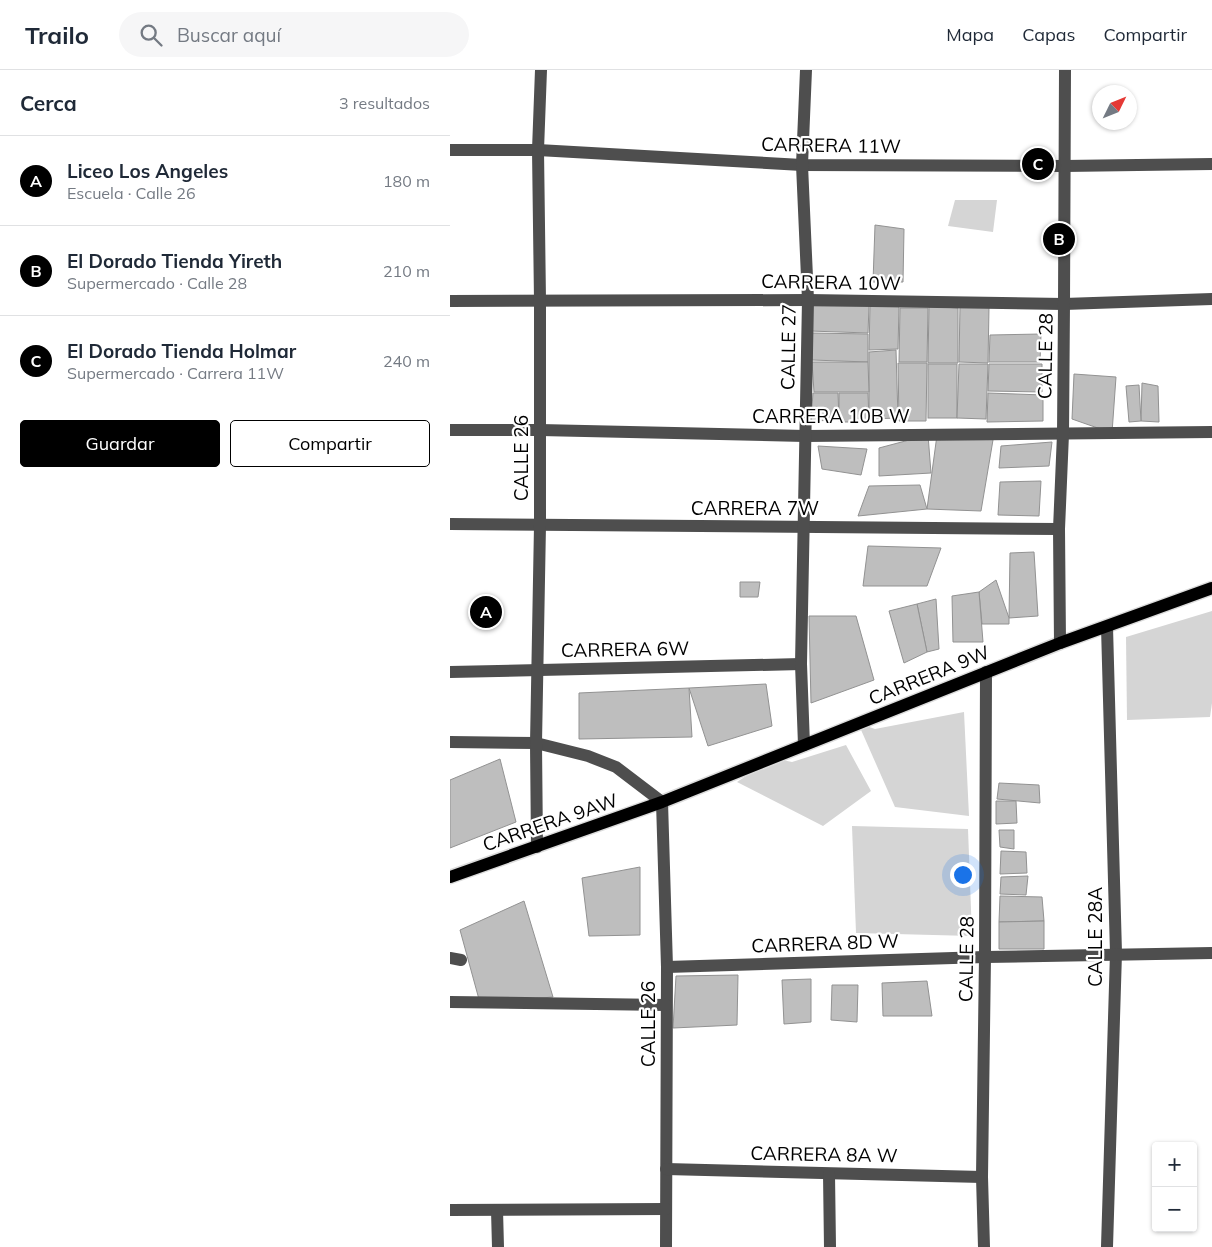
<!DOCTYPE html>
<html lang="es">
<head>
<meta charset="utf-8">
<style>
  :root { --surface:#fff; --page:#f6f6f7; --text:#1f2937; --muted:#747a83; --line:#e0e1e3; --accent:#000 }
  body { margin:0; font-family:Mulish,sans-serif; background:var(--page); color:var(--text) }
  .controls { position:absolute; right:15px; bottom:15px; display:grid; overflow:hidden; border-radius:5px; box-shadow:0 1px 4px #0004 }
  .controls button { width:45px; height:45px; display:grid; place-items:center; padding:0; border:0; border-bottom:1px solid var(--line); background:var(--surface); color:var(--text); font:25px sans-serif }
  .compass { position:absolute; left:642px; top:15px; width:45px; height:45px; border-radius:50%; background:var(--surface); box-shadow:0 1px 4px #0004; rotate:47deg }
  .you { position:absolute; left:512px; top:804px; width:18px; height:18px; margin:-12px; border:4px solid #fff; border-radius:50%; background:#1a73e8; box-shadow:0 0 0 8px #1a73e833 }
  .badge { display:grid; place-items:center; width:32px; height:32px; border-radius:50%; background:var(--accent); color:#fff; font-size:16px; font-weight:700 }
  .pin { position:absolute; translate:-50% -50%; border:2px solid #fff; box-shadow:0 1px 5px #0006 }
  .list { margin:0; padding:0; list-style:none }
  h2 { display:flex; justify-content:space-between; align-items:center; height:65px; margin:0; padding:0 20px; font-size:21px }
  h2 small { font-size:16px; font-weight:400; color:var(--muted) }
  .list li { display:grid; grid-template-columns:32px 1fr auto; gap:15px; align-items:center; box-sizing:border-box; height:90px; padding:0 20px; border-top:1px solid var(--line) }
  .list b { display:block; font-size:19px; white-space:nowrap }
  .list p { margin:0; font-size:16px; white-space:nowrap; color:var(--muted) }
  .list em { font-size:16px; font-style:normal; color:var(--muted) }
  .actions { display:flex; gap:10px; padding:15px 20px }
  .actions a { flex:1; padding:11px 0; border:1px solid var(--accent); border-radius:5px; text-align:center; font-size:18px; color:var(--accent) }
  .actions .main { background:var(--accent); color:#fff }
  .icon { flex:none; width:28px; height:28px; fill:none; stroke:currentColor; stroke-width:2; stroke-linecap:round; stroke-linejoin:round }
  .map { position:relative; flex:none; width:762px; height:1177px; overflow:hidden }
  header { display:flex; align-items:center; gap:30px; box-sizing:border-box; height:70px; padding:0 25px; background:var(--surface); border-bottom:1px solid var(--line) }
  header strong { font-size:24px }
  nav { display:flex; gap:28px; margin-inline-start:auto; font-size:18px }
  .search { width:350px; height:45px; background:var(--page); display:flex; align-items:center; gap:12px; box-sizing:border-box; padding:0 18px; border-radius:28px; color:var(--muted); font-size:19px }
  main { display:flex }
  aside { flex:1; background:var(--surface) }
  .map>svg:first-child { display:block }
  .green { fill:#d5d5d5 }
  .building { fill:#bebebe; stroke:#929292 }
  .lines { fill:none; stroke-linecap:round; stroke-linejoin:round }
  .major-casing { stroke:#dbdbdb; stroke-width:15 }
  .minor { stroke:#4e4e4e; stroke-width:12 }
  .major { stroke:#000; stroke-width:12 }
  .labels { text-anchor:middle; dominant-baseline:central; stroke-width:4.5; stroke-linejoin:round; paint-order:stroke }
  .street-label { font-size:19px; fill:#000; stroke:#fff }
</style>
</head>
<body>
<header>
<strong>Trailo</strong>
<div class="search"><svg class="icon" aria-label="search" viewBox="0 0 24 24"><circle cx="10" cy="10" r="6"/><path d="M15 15l6 6"/></svg>Buscar aquí</div>
<nav><a>Mapa</a><a>Capas</a><a>Compartir</a></nav>
</header>
<main>
<aside>
<h2>Cerca<small>3 resultados</small></h2>
<ul class="list">
<li><span class="badge">A</span><div><b>Liceo Los Angeles</b><p>Escuela · Calle 26</p></div><em>180 m</em></li>
<li><span class="badge">B</span><div><b>El Dorado Tienda Yireth</b><p>Supermercado · Calle 28</p></div><em>210 m</em></li>
<li><span class="badge">C</span><div><b>El Dorado Tienda Holmar</b><p>Supermercado · Carrera 11W</p></div><em>240 m</em></li>
</ul>
<div class="actions"><a class="main">Guardar</a><a>Compartir</a></div>
</aside>
<div class="map">
<svg width="762" height="1177" viewBox="0 0 762 1177">
  <rect width="100%" height="100%" fill="#fff"/>
  <g class="green">
    <path d="M 505,130 L 547,130 L 543,162 L 498,156 Z"/>
    <path d="M 762,541 L 762,633 L 760,647 L 677,650 L 676,567 Z"/>
    <path d="M 514,642 L 519,746 L 445,737 L 408,653 L 425,659 Z"/>
    <path d="M 396,675 L 421,721 L 373,756 L 287,712 L 323,688 L 342,692 Z"/>
    <path d="M 402,756 L 518,759 L 522,866 L 406,863 Z"/>
  </g>
  <g class="building">
    <path d="M 425,155 L 454,159 L 453,212 L 423,212 Z"/>
    <path d="M 361,236 L 419,236 L 418,263 L 360,261 Z"/>
    <path d="M 420,236 L 449,236 L 448,279 L 419,280 Z"/>
    <path d="M 479,236 L 508,238 L 508,293 L 478,293 Z"/>
    <path d="M 510,236 L 539,237 L 538,293 L 509,292 Z"/>
    <path d="M 450,238 L 478,238 L 477,292 L 449,292 Z"/>
    <path d="M 362,263 L 418,264 L 418,292 L 362,290 Z"/>
    <path d="M 591,264 L 590,292 L 539,292 L 540,265 Z"/>
    <path d="M 446,280 L 448,348 L 419,349 L 419,282 Z"/>
    <path d="M 362,292 L 418,292 L 419,322 L 364,322 Z"/>
    <path d="M 448,293 L 477,293 L 476,351 L 449,351 Z"/>
    <rect x="478" y="294" width="29" height="54"/>
    <path d="M 509,294 L 538,294 L 536,349 L 507,348 Z"/>
    <path d="M 539,294 L 592,294 L 592,322 L 538,321 Z"/>
    <path d="M 624,304 L 666,307 L 662,363 L 622,349 Z"/>
    <path d="M 692,313 L 708,316 L 709,352 L 691,351 Z"/>
    <path d="M 689,315 L 691,351 L 679,352 L 676,316 Z"/>
    <path d="M 363,323 L 388,323 L 389,350 L 361,351 Z"/>
    <path d="M 389,323 L 418,323 L 419,352 L 389,352 Z"/>
    <path d="M 538,323 L 593,325 L 593,351 L 537,352 Z"/>
    <path d="M 544,364 L 531,441 L 477,439 L 487,365 Z"/>
    <path d="M 478,365 L 481,403 L 429,406 L 429,378 Z"/>
    <path d="M 602,372 L 599,396 L 549,398 L 551,376 Z"/>
    <path d="M 368,376 L 417,379 L 411,405 L 372,399 Z"/>
    <path d="M 591,411 L 589,446 L 548,445 L 550,412 Z"/>
    <path d="M 470,415 L 477,439 L 408,446 L 419,416 Z"/>
    <path d="M 418,476 L 491,478 L 477,516 L 413,516 Z"/>
    <path d="M 584,482 L 588,546 L 559,548 L 560,483 Z"/>
    <path d="M 546,510 L 559,548 L 559,554 L 532,554 L 529,522 Z"/>
    <path d="M 290,512 L 310,512 L 308,527 L 290,527 Z"/>
    <path d="M 529,522 L 533,572 L 503,572 L 502,526 Z"/>
    <path d="M 486,529 L 489,579 L 477,582 L 467,534 Z"/>
    <path d="M 467,534 L 477,582 L 454,593 L 439,541 Z"/>
    <path d="M 359,546 L 406,546 L 424,610 L 361,633 Z"/>
    <path d="M 316,614 L 322,656 L 258,676 L 239,618 Z"/>
    <path d="M 239,618 L 242,667 L 129,669 L 129,623 Z"/>
    <path d="M 50,689 L 66,752 L 0,778 L 0,710 Z"/>
    <path d="M 549,713 L 589,715 L 590,733 L 547,729 Z"/>
    <path d="M 546,731 L 566,731 L 567,753 L 546,754 Z"/>
    <path d="M 549,760 L 564,760 L 564,779 L 550,777 Z"/>
    <path d="M 551,781 L 576,782 L 577,803 L 550,804 Z"/>
    <path d="M 190,797 L 190,865 L 139,866 L 132,808 Z"/>
    <path d="M 578,806 L 576,825 L 550,824 L 551,807 Z"/>
    <path d="M 550,826 L 592,827 L 594,851 L 549,852 Z"/>
    <path d="M 74,831 L 103,927 L 30,933 L 10,860 Z"/>
    <path d="M 594,851 L 594,879 L 549,879 L 549,852 Z"/>
    <path d="M 288,905 L 287,955 L 223,958 L 226,906 Z"/>
    <path d="M 361,909 L 361,952 L 334,954 L 332,910 Z"/>
    <path d="M 477,911 L 482,946 L 433,946 L 432,913 Z"/>
    <path d="M 382,915 L 408,915 L 407,952 L 381,950 Z"/>
  </g>
  <g class="lines">
    <defs>
      <path id="major" d="M 0,807 L 212,732 L 610,573 L 762,518"/>
    </defs>
    <use href="#major" class="major-casing"/>
    <g class="minor">
      <path d="M 0,80 L 88,80 L 352,95 L 614,96 L 762,94"/>
      <path d="M 0,231 L 358,230 L 614,234 L 762,229"/>
      <path d="M 0,360 L 90,360 L 355,366 L 762,362"/>
      <path d="M 0,454 L 609,459"/>
      <path d="M 657,557 L 666,883 L 657,1177"/>
      <path d="M 610,573 L 609,459 L 613,364 L 614,234 L 615,0"/>
      <path d="M 0,602 L 351,594"/>
      <path d="M 0,672 L 86,673 L 138,686 L 166,697 L 212,732 L 217,897 L 216,1177"/>
      <path d="M 354,675 L 351,594 L 358,230 L 352,95 L 356,0"/>
      <path d="M 87,777 L 86,673 L 90,455 L 90,231 L 88,80 L 91,0"/>
      <path d="M 0,888 L 11,890"/>
      <path d="M 217,897 L 535,887 L 762,883"/>
      <path d="M 0,932 L 216,935"/>
      <path d="M 216,1099 L 532,1107"/>
      <path d="M 379,1104 L 380,1177"/>
      <path d="M 0,1140 L 216,1139"/>
      <path d="M 47,1140 L 48,1177"/>
      <path d="M 534,1177 L 532,1107 L 535,887 L 536,602"/>
    </g>
    <use href="#major" class="major"/>
  </g>
  <g class="labels">
    <g class="street-label">
      <text transform="translate(381 75) rotate(1)">CARRERA 11W</text>
      <text transform="translate(381 212) rotate(1)">CARRERA 10W</text>
      <text transform="translate(338 277) rotate(-89)">CALLE 27</text>
      <text transform="translate(595 286) rotate(-89)">CALLE 28</text>
      <text x="381" y="346">CARRERA 10B W</text>
      <text transform="translate(71 388) rotate(-90)">CALLE 26</text>
      <text x="305" y="438">CARRERA 7W</text>
      <text transform="translate(175 579) rotate(-1)">CARRERA 6W</text>
      <text transform="translate(479 605) rotate(-22)">CARRERA 9W</text>
      <text transform="translate(100 752) rotate(-19)">CARRERA 9AW</text>
      <text transform="translate(645 867) rotate(-90)">CALLE 28A</text>
      <text transform="translate(375 873) rotate(-2)">CARRERA 8D W</text>
      <text transform="translate(516 889) rotate(-89)">CALLE 28</text>
      <text transform="translate(198 954) rotate(-90)">CALLE 26</text>
      <text transform="translate(374 1084) rotate(1)">CARRERA 8A W</text>
    </g>
  </g>
</svg>
<div class="controls">
<button>+</button>
<button>−</button>
</div>
<svg class="compass" viewBox="-18 -18 36 36"><path d="M0-13l5 13h-10z" fill="#e53935"/><path d="M0 13l5-13h-10z" fill="#747a83"/></svg>
<div class="you"></div>
<div class="pin badge" style="left:36px;top:542px">A</div>
<div class="pin badge" style="left:609px;top:169px">B</div>
<div class="pin badge" style="left:588px;top:94px">C</div>
</div>
</main>
</body>
</html>
